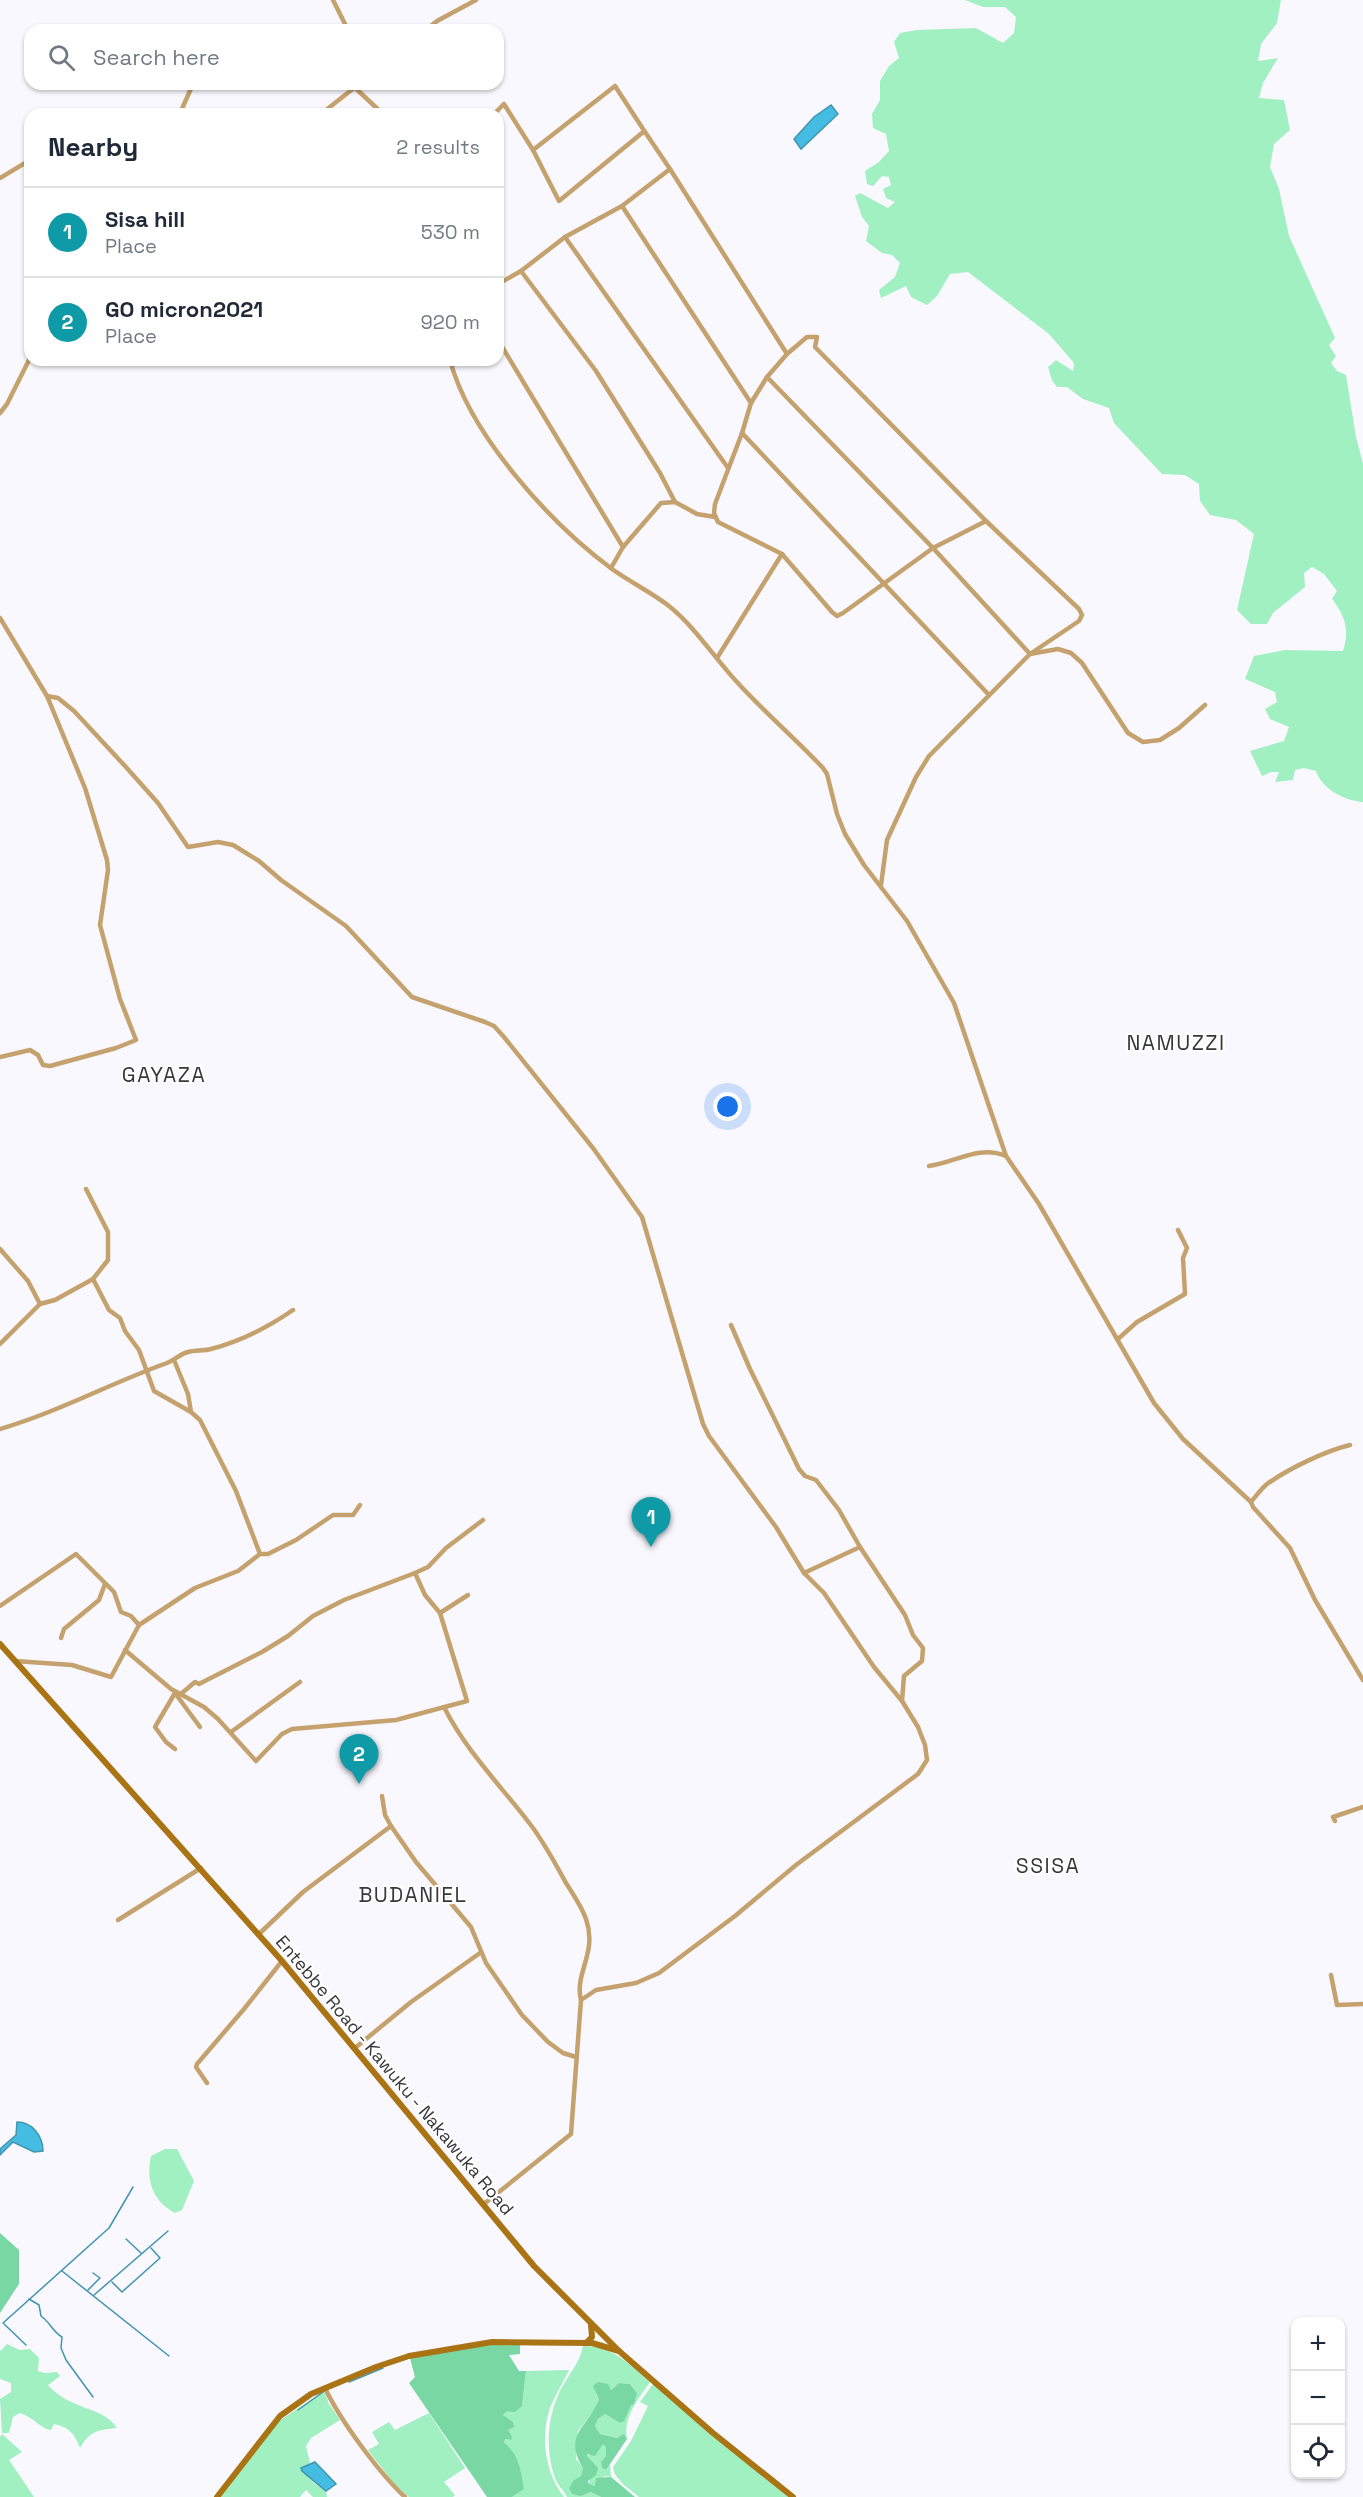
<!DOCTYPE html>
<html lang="en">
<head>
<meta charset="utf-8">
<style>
  :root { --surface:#fff; --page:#f2f2f3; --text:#1f2937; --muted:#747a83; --line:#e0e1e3; --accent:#b45309 }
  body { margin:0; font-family:"Space Grotesk",sans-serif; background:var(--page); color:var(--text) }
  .controls { position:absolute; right:18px; bottom:18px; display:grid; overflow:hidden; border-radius:12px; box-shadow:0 2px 4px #0004 }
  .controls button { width:54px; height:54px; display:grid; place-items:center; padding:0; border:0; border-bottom:2px solid var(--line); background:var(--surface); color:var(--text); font:30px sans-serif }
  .you { position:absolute; left:728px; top:1107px; width:21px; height:21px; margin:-15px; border:4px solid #fff; border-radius:50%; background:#1a73e8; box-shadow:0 0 0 9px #1a73e833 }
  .badge { display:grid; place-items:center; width:39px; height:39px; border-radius:50%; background:var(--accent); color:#fff; font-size:20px; font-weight:700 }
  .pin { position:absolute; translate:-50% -50px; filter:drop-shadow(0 2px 3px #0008) }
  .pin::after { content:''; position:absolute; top:32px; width:21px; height:18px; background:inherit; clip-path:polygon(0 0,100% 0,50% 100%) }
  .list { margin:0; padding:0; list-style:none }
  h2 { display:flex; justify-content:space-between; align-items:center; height:78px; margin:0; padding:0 24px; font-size:26px }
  h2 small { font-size:20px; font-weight:400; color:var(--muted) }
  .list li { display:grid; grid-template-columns:39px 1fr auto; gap:18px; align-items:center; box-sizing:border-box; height:90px; padding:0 24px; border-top:2px solid var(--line) }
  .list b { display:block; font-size:22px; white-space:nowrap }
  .list p { margin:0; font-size:20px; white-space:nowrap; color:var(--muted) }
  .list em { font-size:20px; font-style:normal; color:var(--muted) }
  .icon { flex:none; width:33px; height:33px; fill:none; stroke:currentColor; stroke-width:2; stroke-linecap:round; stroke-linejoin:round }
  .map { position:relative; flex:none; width:1363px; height:2497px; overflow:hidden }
  .search { position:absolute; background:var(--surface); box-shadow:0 2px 4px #0004; left:24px; top:24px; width:480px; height:66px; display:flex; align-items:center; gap:15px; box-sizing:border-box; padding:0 21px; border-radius:18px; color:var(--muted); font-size:22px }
  .panel { position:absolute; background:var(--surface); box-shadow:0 2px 4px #0004; left:24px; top:108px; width:480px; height:258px; border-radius:18px }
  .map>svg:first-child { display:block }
  .green { fill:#a0f0c1 }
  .forest { fill:#79d7a3 }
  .water { fill:#45bde3; stroke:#4195b0; stroke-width:1.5 }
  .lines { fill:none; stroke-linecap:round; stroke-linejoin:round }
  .stream { stroke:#4195b0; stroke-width:1.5 }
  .street { stroke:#c5a16e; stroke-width:4.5 }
  .secondary { stroke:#aa7414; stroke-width:6 }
  .labels { text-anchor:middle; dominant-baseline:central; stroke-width:4.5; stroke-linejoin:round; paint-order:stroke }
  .street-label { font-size:18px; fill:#37383a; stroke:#fff }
  .quarter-label { font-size:21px; letter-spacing:1.5px; fill:#37383a; stroke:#fff }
</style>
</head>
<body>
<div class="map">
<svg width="1363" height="2497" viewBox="0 0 1363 2497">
  <rect width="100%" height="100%" fill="#f8f8fe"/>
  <g class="green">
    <path d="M 965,0 L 1281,0 L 1277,23 L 1261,44 L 1258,61 L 1278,58 L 1263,83 L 1259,98 L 1284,100 L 1290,130 L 1274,144 L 1270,167 L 1279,189 L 1289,236 L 1335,338 L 1329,345 L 1336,356 L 1331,363 L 1337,371 L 1346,375 L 1356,437 L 1363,464 L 1363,802 C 1345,801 1322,789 1316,771 L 1304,768 L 1295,770 L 1293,780 L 1275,782 L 1279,772 L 1271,772 L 1262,776 L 1250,751 L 1284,741 L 1289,727 L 1270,719 L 1265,709 L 1277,702 L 1275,692 L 1245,679 L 1254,656 L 1285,650 L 1343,651 C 1350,630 1345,616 1332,599 L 1337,591 L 1324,574 L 1312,567 L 1304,573 L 1305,587 L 1273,613 L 1267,624 L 1251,624 L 1237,610 L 1254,534 L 1236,520 L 1210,515 L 1200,501 L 1199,484 L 1185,475 L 1162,474 L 1114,423 L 1109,408 L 1083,399 L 1067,387 L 1057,387 L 1052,380 L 1048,367 L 1056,360 L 1073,371 L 1074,363 L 1049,334 L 968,272 L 950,274 L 937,296 L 927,305 L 911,297 L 906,286 L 881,298 L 879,290 L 895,277 L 900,263 L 892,255 L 882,253 L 866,241 L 869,226 L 862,217 L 855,196 L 860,193 L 888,208 L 895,202 L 886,198 L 883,189 L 891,185 L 889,177 L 882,176 L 873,186 L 867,184 L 865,171 L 879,162 L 889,151 L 886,134 L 873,128 L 872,114 L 880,100 L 880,81 L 889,66 L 899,58 L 894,42 L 900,33 L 917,30 L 976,28 L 1003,43 L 1014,33 L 1016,17 L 1005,7 L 983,7 Z"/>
    <path d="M 165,2149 L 177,2149 L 194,2181 L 182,2210 L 175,2213 C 152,2201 146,2180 151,2156 Z"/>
    <path d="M 7,2344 L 20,2350 L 30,2349 L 39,2358 L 38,2371 L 45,2373 L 57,2372 L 60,2376 L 48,2385 C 69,2410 103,2406 117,2428 C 97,2430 90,2431 80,2448 C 74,2433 70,2428 54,2424 L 51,2430 C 41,2429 33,2417 20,2413 L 13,2417 L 9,2433 L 2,2433 L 0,2399 L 11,2392 L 11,2383 L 0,2379 L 0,2351 Z"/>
    <path d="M 583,2346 C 612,2346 630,2364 650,2382 C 638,2400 623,2416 627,2439 L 624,2435 L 617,2438 L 600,2434 L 595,2426 L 598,2419 L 605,2414 L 620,2423 L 637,2393 L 630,2384 L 619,2383 L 611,2390 L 596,2394 L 599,2398 L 595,2409 L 578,2431 L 576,2459 L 583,2468 L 581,2476 L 574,2480 L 581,2496 L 591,2492 L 601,2497 L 567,2497 C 564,2490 557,2485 555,2478 C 545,2448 547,2415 562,2387 C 570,2373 580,2362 583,2346 Z"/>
    <path d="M 569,2370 C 563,2383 555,2395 550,2408 C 540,2437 545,2473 564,2497 L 512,2497 L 524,2488 L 503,2444 L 505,2439 L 511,2440 L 503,2416 L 506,2411 L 522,2406 L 526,2371 Z"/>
    <path d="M 653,2384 L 788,2497 L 639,2497 C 630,2489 614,2480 613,2467 L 631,2441 L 648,2406 L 640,2402 Z"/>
    <path d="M 324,2391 L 329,2404 L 340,2420 L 311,2438 L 306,2446 L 310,2463 L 301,2468 L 314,2483 L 326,2491 L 327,2497 L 313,2497 L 306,2490 L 300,2497 L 220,2497 L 279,2421 Z"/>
    <path d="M 429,2413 L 465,2468 L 444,2482 L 455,2495 L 453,2497 L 409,2497 L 395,2485 L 368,2450 L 379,2444 L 372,2432 L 389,2422 L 395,2430 Z"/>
    <path d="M 2,2434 L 22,2452 L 9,2460 L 34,2497 L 0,2497 L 0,2437 Z"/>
    <path d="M 603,2444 L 606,2448 L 606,2456 L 601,2462 L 602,2468 L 606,2470 L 610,2464 L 611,2477 L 605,2476 L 595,2486 L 589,2485 L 592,2462 L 587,2456 Z"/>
  </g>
  <g class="forest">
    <path d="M 0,2233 L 19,2250 L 19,2284 L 0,2313 Z"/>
    <path d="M 494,2343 L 520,2344 L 520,2354 L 509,2355 L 519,2371 L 526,2371 L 522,2406 L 515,2412 L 507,2411 L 503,2415 L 513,2422 L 514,2427 L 508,2430 L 512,2437 L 511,2440 L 505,2439 L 504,2443 C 519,2453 521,2472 524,2489 L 512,2497 L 487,2497 L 409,2383 L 415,2377 L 410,2358 Z"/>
    <path d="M 598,2382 L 608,2384 L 611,2390 L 619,2383 L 630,2384 L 637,2393 L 634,2404 L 631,2405 L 624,2421 L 620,2423 L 605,2414 L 598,2419 L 595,2426 L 600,2434 L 617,2438 L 624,2434 L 627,2439 L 606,2470 L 602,2468 L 601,2462 L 606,2456 L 606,2448 L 603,2444 L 595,2456 L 588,2454 L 587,2456 L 598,2468 L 596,2475 L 588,2481 L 589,2484 L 595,2486 L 596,2478 L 611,2477 L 635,2497 L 601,2497 L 591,2492 L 581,2496 L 572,2494 L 569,2488 L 574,2480 L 581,2476 L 583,2468 C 563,2434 587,2429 599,2399 L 593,2386 Z"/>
  </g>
  <g class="water">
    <path d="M 831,105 L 838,114 L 801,149 L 794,139 L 814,117 Z"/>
    <path d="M 17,2122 C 33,2122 43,2137 43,2151 L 34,2152 L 13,2142 L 0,2155 L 0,2149 L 16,2135 Z"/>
    <path d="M 315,2462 L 336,2484 L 326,2491 L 302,2471 L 301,2468 Z"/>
  </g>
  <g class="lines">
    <g class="stream">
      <path d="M 126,2239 L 141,2253"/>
      <path d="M 62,2271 L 169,2356"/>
      <path d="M 112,2282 L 122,2292 L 160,2258 L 151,2248"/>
      <path d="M 88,2290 L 100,2278 L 93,2273"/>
      <path d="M 94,2295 L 168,2231"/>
      <path d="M 29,2299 L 39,2305 L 41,2316 C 50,2322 52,2331 62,2337 L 61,2348 L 66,2360 L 93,2397"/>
      <path d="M 26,2345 L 3,2323 L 109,2228 L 133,2187"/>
      <path d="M 349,2382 L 383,2368"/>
      <path d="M 298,2410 L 323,2392"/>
    </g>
    <g class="street">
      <path d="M 333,0 L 348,30"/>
      <path d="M 281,30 L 287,28 L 289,30"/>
      <path d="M 426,30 L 437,21 L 476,0"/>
      <path d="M 351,84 L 383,114"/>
      <path d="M 172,114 L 181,111 L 193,84"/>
      <path d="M 321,114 L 359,84"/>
      <path d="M 494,114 L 504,104 L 533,150 L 559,201 L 642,133 L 645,132 L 670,169"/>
      <path d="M 533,150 L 615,86 L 645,132"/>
      <path d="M 0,178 L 30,160"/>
      <path d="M 622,206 L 751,403"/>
      <path d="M 565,237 L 728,468"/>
      <path d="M 521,271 L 596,371 L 660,473 L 675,502"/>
      <path d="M 498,284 L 521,271 L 565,237 L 622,206 L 670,169 L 787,354 L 767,377 L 933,548 L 1030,654 L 1079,621 L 1082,615 L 1079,609 L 986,521 L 815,347 L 817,337 L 807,337 L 787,354"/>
      <path d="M 498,340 L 623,547"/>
      <path d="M 450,360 C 470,435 550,523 612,569 C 630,582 651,592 669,606 C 695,627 714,657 736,681 C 763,711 795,738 823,768 L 827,774 L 837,814 L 845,834 L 864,865 L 907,921 L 954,1003 L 1006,1156 L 1039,1204 L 1154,1403 L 1183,1439 L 1251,1502 L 1253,1507 L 1290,1548 L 1315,1600 L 1363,1680"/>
      <path d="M 767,377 L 751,403 L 742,433 L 715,504 L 714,513 L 718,522 L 782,554 L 832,612 L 837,616 L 843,613 L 933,548 L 986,521"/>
      <path d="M 0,413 L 7,404 L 30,358"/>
      <path d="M 742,433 L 989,695"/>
      <path d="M 611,568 L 623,547 L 661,503 L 675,502 L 697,514 L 715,517"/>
      <path d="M 0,618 L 47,696 L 58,698 L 74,711 L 125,766 L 158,803 L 188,847 L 218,842 L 233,845 L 259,861 L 281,880 L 346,926 L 412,997 L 485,1022 L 494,1026 L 504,1037 L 593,1148 L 642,1217 L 703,1424 L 709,1436 L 776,1527 L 804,1573 L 824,1593 L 874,1667 L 902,1701 L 918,1727 L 925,1745 L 927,1760 L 918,1774 L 796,1865 L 735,1916 L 659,1973 L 636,1983 L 596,1990 L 581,2000 L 571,2134 L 484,2204"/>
      <path d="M 717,658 L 782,554"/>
      <path d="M 881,885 L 887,840 L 916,777 L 929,756 L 1030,654 L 1058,649 L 1071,653 L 1082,663 L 1128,733 L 1143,742 L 1160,740 L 1179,728 L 1205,705"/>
      <path d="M 0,1057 L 30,1050 L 38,1055 L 43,1065 L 50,1066 L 116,1048 L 136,1040 L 120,999 L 100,925 L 108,870 L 107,860 L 85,788 L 47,696"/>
      <path d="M 929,1166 C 957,1162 978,1145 1006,1156"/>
      <path d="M 0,1249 L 28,1281 L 40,1304"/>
      <path d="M 93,1279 L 109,1310 L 120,1318 L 125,1331 L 139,1350 L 154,1391 L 191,1412 L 200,1420 L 236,1491 L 260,1554"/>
      <path d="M 731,1325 L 750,1369 L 799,1469 L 805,1476 L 816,1480 L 839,1510 L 860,1547 L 905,1615 L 913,1635 L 923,1648 L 922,1661 L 904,1676 L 902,1701"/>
      <path d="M 1118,1339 L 1137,1322 L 1185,1294 L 1183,1258 L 1187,1248 L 1178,1230"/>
      <path d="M 0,1344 L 40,1304 L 55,1300 L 93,1279 L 108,1260 L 108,1232 L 86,1189"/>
      <path d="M 174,1360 L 188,1394 L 191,1412"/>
      <path d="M 0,1429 C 58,1412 111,1383 167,1363 C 175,1360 180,1354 188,1352 C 195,1350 203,1351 211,1349 C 241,1341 267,1328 293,1310"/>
      <path d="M 1251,1502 C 1256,1496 1261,1489 1267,1484 C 1288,1469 1325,1451 1350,1445"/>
      <path d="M 804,1573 L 860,1547"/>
      <path d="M 0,1606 L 76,1554 L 114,1592 L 121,1612 L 131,1616 L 139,1625"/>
      <path d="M 440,1613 L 468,1595"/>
      <path d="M 61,1638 L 64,1629 L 99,1600 L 105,1584"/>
      <path d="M 125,1650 L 171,1689 L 204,1707 L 218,1719 L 256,1761 L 282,1734 L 292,1729 L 396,1720 L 467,1701 L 440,1613 L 425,1595 L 415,1573 L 428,1567 L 446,1548 L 483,1520"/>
      <path d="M 15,1661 L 72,1665 L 111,1677 L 139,1625 L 195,1588 L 238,1571 L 260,1554 L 268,1554 L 296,1540 L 333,1515 L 353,1515 L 360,1505"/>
      <path d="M 175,1693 L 200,1727"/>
      <path d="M 182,1693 L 195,1682 L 199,1684 L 262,1652 L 288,1636 L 313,1616 L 344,1600 L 415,1573"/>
      <path d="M 445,1709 C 467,1752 501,1786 530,1824 C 544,1842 555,1863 566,1883 C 573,1894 582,1907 586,1919 C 598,1953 574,1973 581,2000"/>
      <path d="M 231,1732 L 300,1682"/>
      <path d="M 175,1749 L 166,1742 L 155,1727 L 175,1693"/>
      <path d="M 1335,1821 L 1333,1817 L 1363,1807"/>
      <path d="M 391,1826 L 416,1862 L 471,1927 L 486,1963 L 522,2015 L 548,2042 L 563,2053 L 576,2057"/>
      <path d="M 118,1920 L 201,1868"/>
      <path d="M 258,1935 L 303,1892 L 391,1826 L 385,1815 L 382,1796"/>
      <path d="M 1331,1975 L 1337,2005 L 1363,2004"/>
      <path d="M 355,2048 L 411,2002 L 480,1953"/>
      <path d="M 207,2083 L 196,2067 L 197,2064 L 244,2009 L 282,1961"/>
      <path d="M 325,2388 C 340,2420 379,2473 405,2497"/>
    </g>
    <g class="secondary">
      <path d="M 0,1644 L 282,1961 L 534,2266 L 619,2351 L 713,2433 L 793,2497"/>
      <path d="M 586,2343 L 592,2337 L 591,2325"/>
      <path d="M 217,2497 L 280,2416 L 311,2394 L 376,2367 L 409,2356 L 492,2342 L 592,2343 L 619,2351"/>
    </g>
  </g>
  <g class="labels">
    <g class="street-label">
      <text transform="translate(395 2075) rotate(50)">Entebbe Road - Kawuku - Nakawuka Road</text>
    </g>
    <g class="quarter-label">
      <text x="1176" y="1042">NAMUZZI</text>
      <text x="164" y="1074">GAYAZA</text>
      <text x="1048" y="1865">SSISA</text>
      <text x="413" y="1894">BUDANIEL</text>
    </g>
  </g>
</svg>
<div class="controls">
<button>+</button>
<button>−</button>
<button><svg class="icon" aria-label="locate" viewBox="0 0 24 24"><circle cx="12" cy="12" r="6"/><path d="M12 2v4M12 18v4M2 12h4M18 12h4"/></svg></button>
</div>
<div class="you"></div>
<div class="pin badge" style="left:651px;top:1547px;background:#0f9aa8">1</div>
<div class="pin badge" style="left:359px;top:1784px;background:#0f9aa8">2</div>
<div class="search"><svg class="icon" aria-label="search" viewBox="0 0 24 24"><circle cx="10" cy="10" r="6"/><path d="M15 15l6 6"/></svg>Search here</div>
<section class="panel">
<h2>Nearby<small>2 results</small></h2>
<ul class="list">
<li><span class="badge" style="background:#0f9aa8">1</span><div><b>Sisa hill</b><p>Place</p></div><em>530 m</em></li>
<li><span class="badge" style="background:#0f9aa8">2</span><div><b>GO micron2021</b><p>Place</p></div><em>920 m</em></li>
</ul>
</section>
</div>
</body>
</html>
